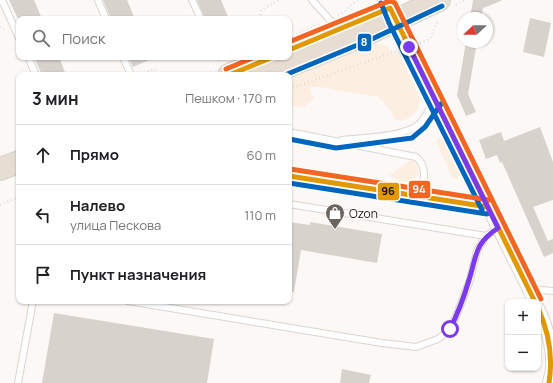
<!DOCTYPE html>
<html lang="ru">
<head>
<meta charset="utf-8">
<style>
  :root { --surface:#fff; --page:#f2f2f2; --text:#202124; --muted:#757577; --line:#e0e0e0 }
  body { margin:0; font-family:Manrope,sans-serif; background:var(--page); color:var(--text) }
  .controls { position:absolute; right:12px; bottom:12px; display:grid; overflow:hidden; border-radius:8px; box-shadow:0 1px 3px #0004 }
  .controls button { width:36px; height:36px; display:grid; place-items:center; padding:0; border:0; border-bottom:1px solid var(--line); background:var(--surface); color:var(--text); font:20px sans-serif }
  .compass { position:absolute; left:457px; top:12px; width:36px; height:36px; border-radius:50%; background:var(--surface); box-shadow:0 1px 3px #0004; rotate:248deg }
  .stop { position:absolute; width:12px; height:12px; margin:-9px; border:3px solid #7c3aed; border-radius:50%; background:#fff }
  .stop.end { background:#7c3aed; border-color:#fff; box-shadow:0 1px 4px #0008 }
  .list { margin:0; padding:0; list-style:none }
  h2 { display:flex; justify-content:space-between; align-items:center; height:52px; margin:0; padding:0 16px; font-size:17px }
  h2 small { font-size:13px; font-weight:400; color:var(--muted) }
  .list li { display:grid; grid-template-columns:26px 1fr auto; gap:12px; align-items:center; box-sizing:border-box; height:60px; padding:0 16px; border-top:1px solid var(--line) }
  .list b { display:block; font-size:15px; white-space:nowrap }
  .list p { margin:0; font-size:13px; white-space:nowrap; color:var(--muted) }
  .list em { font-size:13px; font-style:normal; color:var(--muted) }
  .icon { flex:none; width:22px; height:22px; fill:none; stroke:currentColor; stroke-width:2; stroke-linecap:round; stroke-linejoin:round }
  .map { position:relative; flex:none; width:553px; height:383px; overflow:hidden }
  .search { position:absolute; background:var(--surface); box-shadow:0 1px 3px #0004; left:16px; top:16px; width:276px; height:44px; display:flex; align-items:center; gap:10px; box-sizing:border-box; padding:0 14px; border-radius:8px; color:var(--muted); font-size:15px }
  .panel { position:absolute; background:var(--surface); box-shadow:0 1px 3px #0004; left:16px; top:72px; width:276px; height:232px; border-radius:8px }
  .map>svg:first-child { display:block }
  .green { fill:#fcefe2 }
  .building { fill:#d8d2cc }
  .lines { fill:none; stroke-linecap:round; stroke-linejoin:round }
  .lane-casing { stroke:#dbd5d0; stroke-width:8 }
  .street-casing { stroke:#dbd5d0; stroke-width:14 }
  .primary-casing { stroke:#d5d3d0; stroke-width:21 }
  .highway-casing { stroke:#d5d3d0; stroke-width:24 }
  .path { stroke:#dcdcdb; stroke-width:2; stroke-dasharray:1 3; stroke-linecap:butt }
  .lane { stroke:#fefefe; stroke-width:6 }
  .street { stroke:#fefefe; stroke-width:12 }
  .primary { stroke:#f0eae4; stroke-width:19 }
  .highway { stroke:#e7ddd2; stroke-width:22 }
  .bus-1-casing { stroke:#fff; stroke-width:8 }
  .bus-2-casing { stroke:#fff; stroke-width:8 }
  .bus-3-casing { stroke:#fff; stroke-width:8 }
  .bus-1 { stroke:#e19801; stroke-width:5 }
  .bus-2 { stroke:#0065bd; stroke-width:5 }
  .bus-3 { stroke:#f26522; stroke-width:5 }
  .route { stroke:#7c3aed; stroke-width:5 }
  .labels { text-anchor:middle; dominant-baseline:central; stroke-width:3; stroke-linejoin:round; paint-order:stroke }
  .poi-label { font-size:12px; fill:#1f160e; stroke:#fff; text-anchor:start }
  .line-badge { stroke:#fff; stroke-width:1.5 }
  .badge-label { font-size:11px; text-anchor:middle; font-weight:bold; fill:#fff }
  .pale-badge-label { font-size:11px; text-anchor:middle; font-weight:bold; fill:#111 }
</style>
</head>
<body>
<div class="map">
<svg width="553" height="383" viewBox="0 0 553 383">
  <rect width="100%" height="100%" fill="#fbf8f5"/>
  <g class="green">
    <path d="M 374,43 L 384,45 L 400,56 L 420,99 L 417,111 L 407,119 L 399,121 L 394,118 L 389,108 L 378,97 L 320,87 L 311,87 L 310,92 L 314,98 L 304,107 L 289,106 L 289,77 Z"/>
    <path d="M 440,137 L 442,137 L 459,174 L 459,177 L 456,179 L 452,177 L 436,141 Z"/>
    <path d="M 409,161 L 413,161 C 421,168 421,181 408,182 C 401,183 395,178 389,176 Z"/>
  </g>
  <g class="building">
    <path d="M 9,0 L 34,0 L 42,19 L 18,19 Z"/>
    <path d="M 103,0 L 127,0 L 135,19 L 111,19 Z"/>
    <path d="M 197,0 L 221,0 L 229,19 L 205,19 Z"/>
    <path d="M 473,0 L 501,0 L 501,1 L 483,8 L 481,18 L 470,18 Z"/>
    <path d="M 530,18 L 551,23 L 544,57 L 523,52 Z"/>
    <path d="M 466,42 L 477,42 L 468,94 L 476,112 L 466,116 L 457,95 Z"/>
    <path d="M 34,57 L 59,57 L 66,75 L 42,75 Z"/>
    <path d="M 128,57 L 156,57 L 133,67 Z"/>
    <path d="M 540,127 L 553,162 L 553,200 L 533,207 L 548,241 L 553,239 L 553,253 L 544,257 L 502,162 L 500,163 L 497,155 L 486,159 L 479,140 L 501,132 L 504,141 Z"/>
    <path d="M 289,222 L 310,225 L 310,222 L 382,234 L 377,263 L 301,250 L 294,292 L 289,292 Z"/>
    <path d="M 54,313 L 214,339 L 207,383 L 42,383 Z"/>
    <path d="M 342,369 L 371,375 L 369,383 L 340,383 Z"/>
  </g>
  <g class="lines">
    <defs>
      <g id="lane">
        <path d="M 2,0 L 19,38"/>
        <path d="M 98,0 L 106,19"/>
        <path d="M 192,0 L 201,19"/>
        <path d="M 312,0 L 339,30"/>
        <path d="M 28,57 L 36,75"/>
        <path d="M 123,57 L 131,75"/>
        <path d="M 289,132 L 416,157 C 429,168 423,182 420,196"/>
        <path d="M 342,140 C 362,138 407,137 420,123 C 426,117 430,107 435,100"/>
        <path d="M 289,204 L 486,236 L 498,228"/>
        <path d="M 530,289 L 553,291"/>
        <path d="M 128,301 L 382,343 L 416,347 L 438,339 L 450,329 L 457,314 L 470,280 L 477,251 L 486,236"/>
        <path d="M 18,383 L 33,301"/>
      </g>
      <g id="street">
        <path d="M 395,20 L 535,302"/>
        <path d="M 289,176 L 488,207"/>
        <path d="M 538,308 C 546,325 553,348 552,367 C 552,372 550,378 549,383"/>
      </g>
      <path id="primary" d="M 387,0 L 395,20"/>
      <g id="highway">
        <path d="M 229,75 L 273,57"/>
        <path d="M 267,75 L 369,33 L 439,0"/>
        <path d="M 0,169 L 19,162"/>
      </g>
    </defs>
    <use href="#lane" class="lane-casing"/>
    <use href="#street" class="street-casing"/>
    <use href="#primary" class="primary-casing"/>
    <use href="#highway" class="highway-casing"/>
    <g class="path">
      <path d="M 456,5 L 464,0"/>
      <path d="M 338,15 L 345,11 L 357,0"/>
      <path d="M 261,19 L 261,10 L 279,0"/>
      <path d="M 0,27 L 6,31"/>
      <path d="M 289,38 L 321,23"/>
      <path d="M 420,43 L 430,39 L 438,20"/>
      <path d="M 217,57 L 219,62"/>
      <path d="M 140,74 L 155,69 L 158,75"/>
      <path d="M 203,75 L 213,71"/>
      <path d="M 289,89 L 397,51"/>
      <path d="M 0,205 L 19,197"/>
    </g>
    <use href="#lane" class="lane"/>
    <use href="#street" class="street"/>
    <use href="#primary" class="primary"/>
    <use href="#highway" class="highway"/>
    <defs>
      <g id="bus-1">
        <path d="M 289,50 L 390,8 L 535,302"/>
        <path d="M 229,75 L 273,57"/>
        <path d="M 289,176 L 488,207"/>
        <path d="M 538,308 C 549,332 553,357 549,383"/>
      </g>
      <g id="bus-2">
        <path d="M 381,3 L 389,23 L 482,210"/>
        <path d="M 285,75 L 372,39 L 442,6"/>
        <path d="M 289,139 L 336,148 L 412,138 L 425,127 L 441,104"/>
        <path d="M 289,183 L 487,214"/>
      </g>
      <g id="bus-3">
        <path d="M 289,42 L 387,2 L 391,1 L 395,3 L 541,299"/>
        <path d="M 226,69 L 255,57"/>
        <path d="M 290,169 L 489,200"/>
      </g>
    </defs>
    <use href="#bus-1" class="bus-1-casing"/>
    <use href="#bus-2" class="bus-2-casing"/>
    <use href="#bus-3" class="bus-3-casing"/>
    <use href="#bus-1" class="bus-1"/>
    <use href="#bus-2" class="bus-2"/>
    <use href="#bus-3" class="bus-3"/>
  </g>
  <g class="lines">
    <path class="route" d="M 409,47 L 498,228 C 474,244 477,255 469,280 C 464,297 458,313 450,329"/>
  </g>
  <defs>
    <symbol id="shop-pin" viewBox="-11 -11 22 30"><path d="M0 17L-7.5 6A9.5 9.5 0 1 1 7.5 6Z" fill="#6c655f" stroke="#fff"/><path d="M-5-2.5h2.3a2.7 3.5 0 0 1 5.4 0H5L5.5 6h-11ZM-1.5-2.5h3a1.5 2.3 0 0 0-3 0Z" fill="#fff"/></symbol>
  </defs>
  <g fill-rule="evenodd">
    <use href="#shop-pin" x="324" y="202" width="22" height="30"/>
  </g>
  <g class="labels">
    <g class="poi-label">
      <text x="349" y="213">Ozon</text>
    </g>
  </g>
  <g class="line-badge">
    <rect x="357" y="33" width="15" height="19" rx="4" fill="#0065bd"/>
    <rect x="408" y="180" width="23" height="19" rx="4" fill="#f26522"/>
    <rect x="377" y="182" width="23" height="19" rx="4" fill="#e19801"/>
  </g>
  <g class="badge-label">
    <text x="364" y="46">8</text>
    <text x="419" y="193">94</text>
  </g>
  <g class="pale-badge-label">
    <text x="388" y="195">96</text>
  </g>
</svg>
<div class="controls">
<button>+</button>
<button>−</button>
</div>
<svg class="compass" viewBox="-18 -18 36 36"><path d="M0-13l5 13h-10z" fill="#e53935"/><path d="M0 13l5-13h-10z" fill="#757577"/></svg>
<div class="stop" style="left:450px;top:329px"></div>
<div class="stop end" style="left:409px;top:47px"></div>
<div class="search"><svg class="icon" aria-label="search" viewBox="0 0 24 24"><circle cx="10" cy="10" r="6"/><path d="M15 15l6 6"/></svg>Поиск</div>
<section class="panel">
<h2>3 мин<small>Пешком · 170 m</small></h2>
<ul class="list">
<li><svg class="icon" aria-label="ahead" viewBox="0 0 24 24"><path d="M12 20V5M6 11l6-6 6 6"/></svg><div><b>Прямо</b></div><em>60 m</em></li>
<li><svg class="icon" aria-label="left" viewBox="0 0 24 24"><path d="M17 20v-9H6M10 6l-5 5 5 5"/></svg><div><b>Налево</b><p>улица Пескова</p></div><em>110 m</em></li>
<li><svg class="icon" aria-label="arrive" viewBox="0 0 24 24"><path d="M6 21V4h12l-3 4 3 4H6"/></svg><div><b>Пункт назначения</b></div></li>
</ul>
</section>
</div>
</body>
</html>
